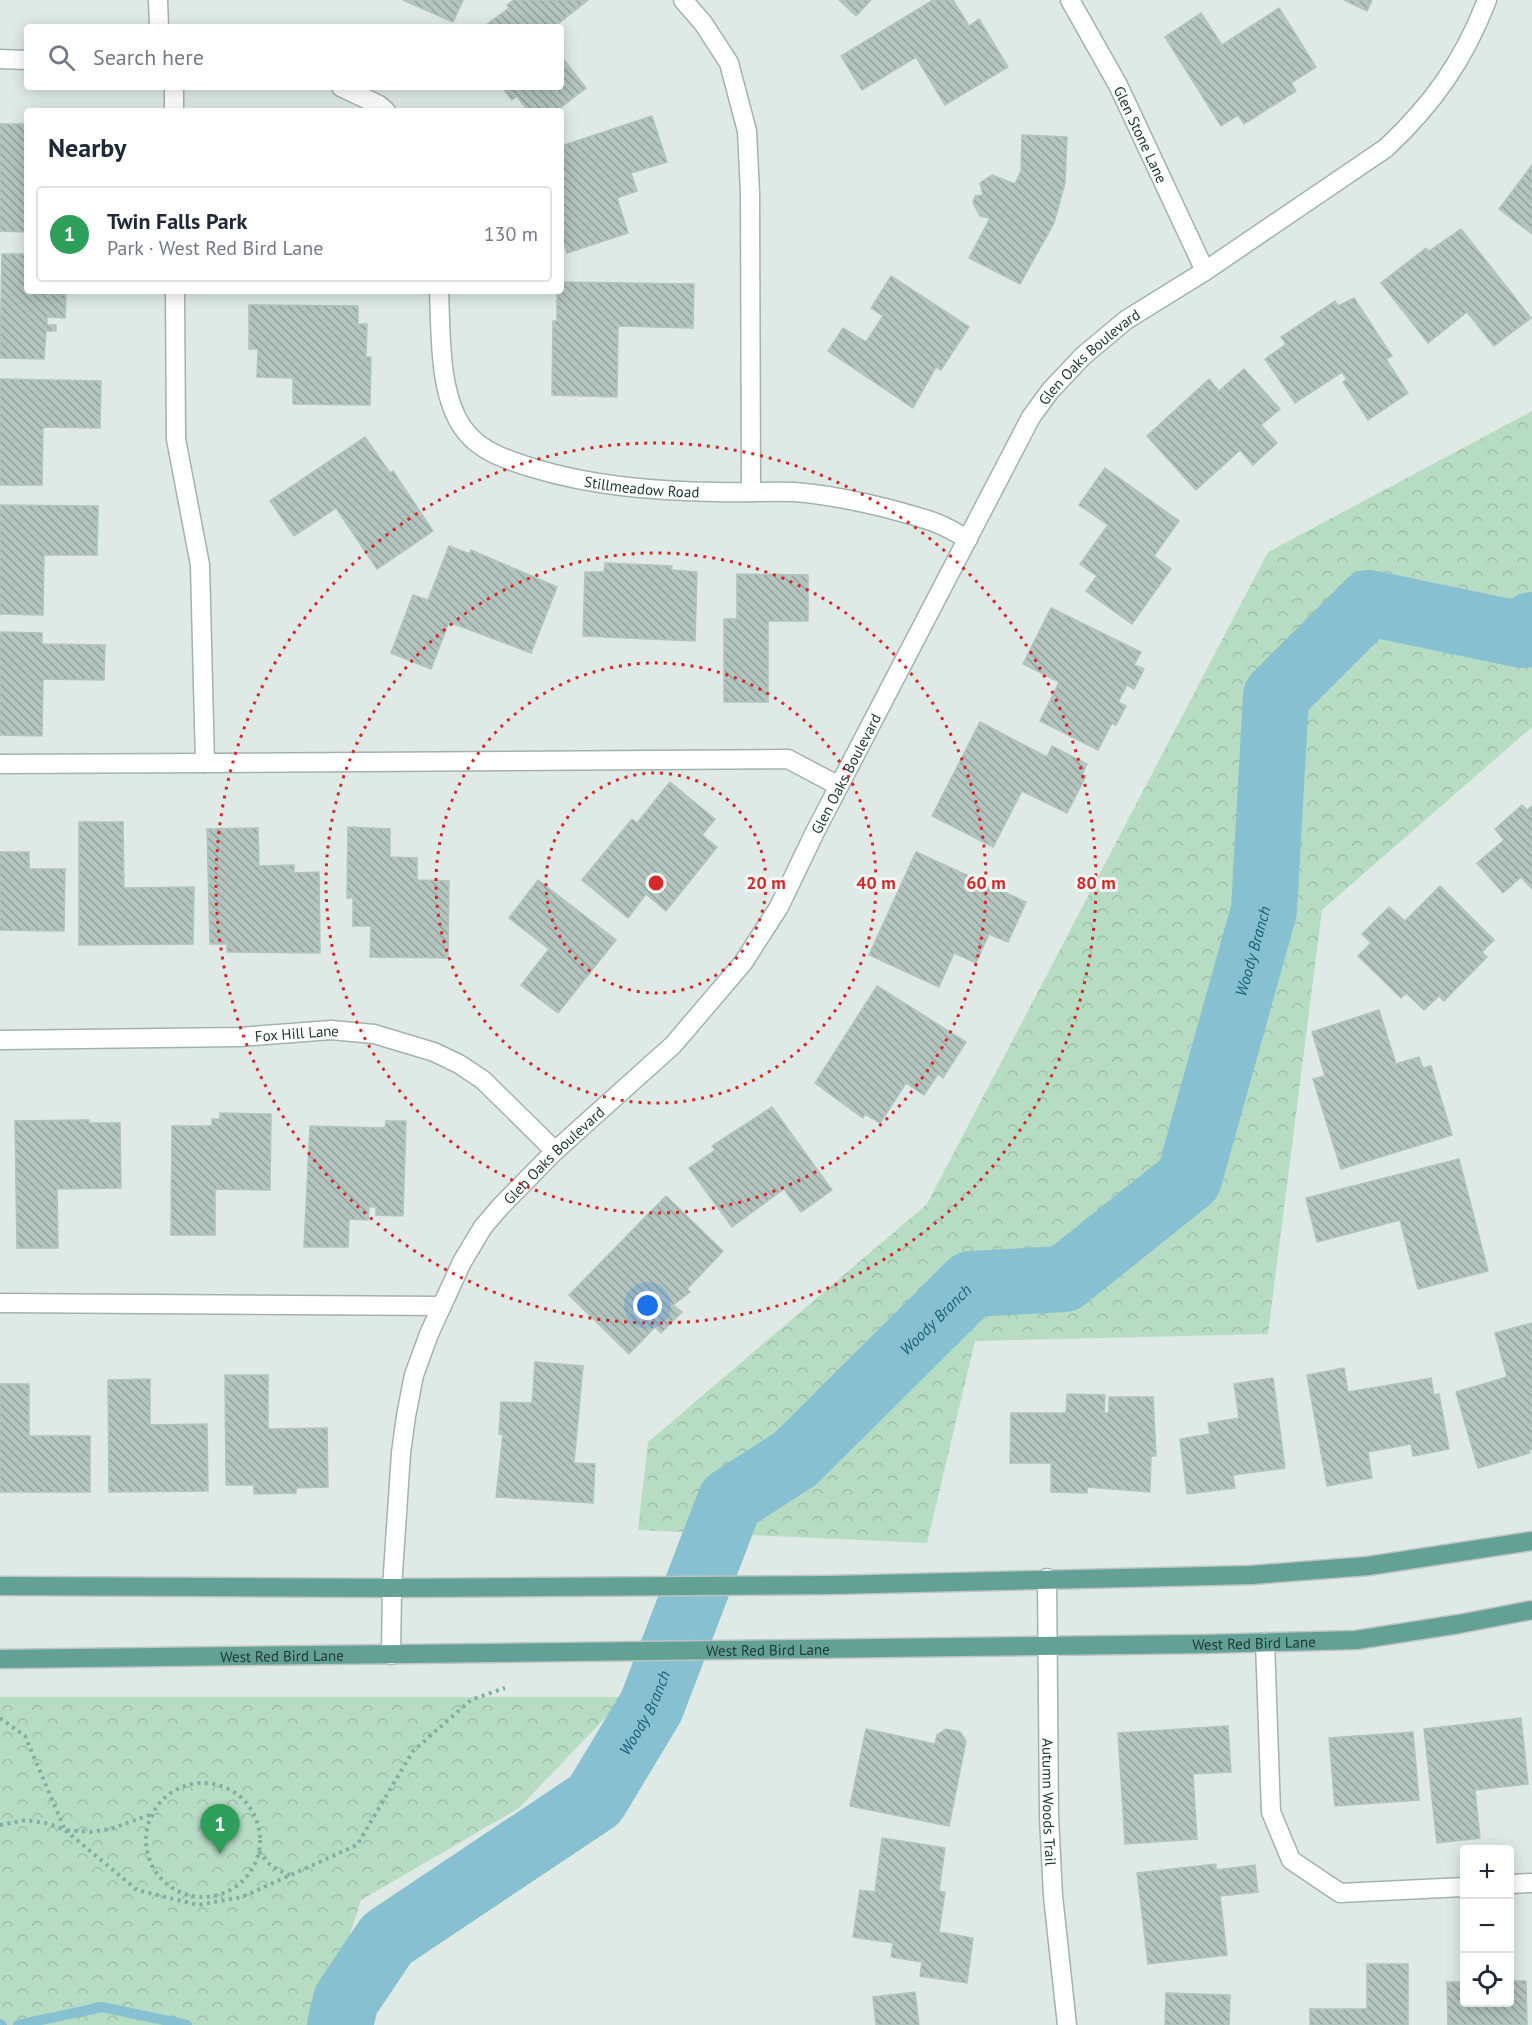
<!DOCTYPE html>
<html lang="en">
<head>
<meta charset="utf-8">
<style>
  :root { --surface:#fff; --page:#f2f2f3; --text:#1f2937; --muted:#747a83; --line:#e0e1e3; --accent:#ea580c }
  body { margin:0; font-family:"PT Sans",sans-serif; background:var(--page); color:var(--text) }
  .controls { position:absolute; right:18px; bottom:18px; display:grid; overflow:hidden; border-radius:6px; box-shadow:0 3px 15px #0003 }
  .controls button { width:54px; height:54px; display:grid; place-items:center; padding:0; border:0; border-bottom:2px solid var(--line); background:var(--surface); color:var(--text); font:30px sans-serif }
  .you { position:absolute; left:648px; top:1306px; width:21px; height:21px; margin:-15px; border:4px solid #fff; border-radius:50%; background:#1a73e8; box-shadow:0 0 0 9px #1a73e833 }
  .badge { display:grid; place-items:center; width:39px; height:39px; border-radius:50%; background:var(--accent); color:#fff; font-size:20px; font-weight:700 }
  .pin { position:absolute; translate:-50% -50px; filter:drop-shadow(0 2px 3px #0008) }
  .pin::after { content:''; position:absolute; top:32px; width:21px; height:18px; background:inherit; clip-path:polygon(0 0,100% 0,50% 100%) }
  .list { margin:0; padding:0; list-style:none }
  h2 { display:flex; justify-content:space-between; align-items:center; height:78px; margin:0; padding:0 24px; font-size:26px }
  h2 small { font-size:20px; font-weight:400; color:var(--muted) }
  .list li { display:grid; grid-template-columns:39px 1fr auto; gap:18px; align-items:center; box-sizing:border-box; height:96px; margin:0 12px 12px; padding:0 12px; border:2px solid var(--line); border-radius:6px }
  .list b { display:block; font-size:22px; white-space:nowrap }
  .list p { margin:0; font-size:20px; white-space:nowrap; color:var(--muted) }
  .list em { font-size:20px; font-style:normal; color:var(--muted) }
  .icon { flex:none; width:33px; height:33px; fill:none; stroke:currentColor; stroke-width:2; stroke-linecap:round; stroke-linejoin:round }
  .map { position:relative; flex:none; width:1532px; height:2025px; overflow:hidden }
  .search { position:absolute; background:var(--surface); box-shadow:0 3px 15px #0003; left:24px; top:24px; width:540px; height:66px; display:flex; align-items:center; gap:15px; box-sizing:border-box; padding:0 21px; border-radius:6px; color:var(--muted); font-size:22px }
  .panel { position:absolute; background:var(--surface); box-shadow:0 3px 15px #0003; left:24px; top:108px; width:540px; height:186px; border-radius:6px }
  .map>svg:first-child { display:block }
  .forest { fill:url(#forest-crowns) }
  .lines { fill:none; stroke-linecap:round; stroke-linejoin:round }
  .stream { stroke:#86c0d1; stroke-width:10 }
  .river { stroke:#86c0d1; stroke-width:66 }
  .building { fill:url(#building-back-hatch); stroke:#b1c4be; stroke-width:1.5 }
  .minor-casing { stroke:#a2b2ad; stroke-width:21 }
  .major-casing { stroke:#bcc4c2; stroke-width:21 }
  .path { stroke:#7faea3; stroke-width:4; stroke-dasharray:3 4.5; stroke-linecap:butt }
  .minor { stroke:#fff; stroke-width:18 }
  .major { stroke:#63a195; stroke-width:18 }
  .ring { fill:none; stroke:#d62828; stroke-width:3; stroke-dasharray:3 6 }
  .labels { text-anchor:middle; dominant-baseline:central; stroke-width:6; stroke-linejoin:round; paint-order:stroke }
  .street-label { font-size:15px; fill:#203a35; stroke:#eff7f4 }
  .water-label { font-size:16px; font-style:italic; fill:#1a6076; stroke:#eff7f4 }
  .centre { fill:#d62828; stroke:#eff7f4; stroke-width:3 }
  .ring-label { font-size:18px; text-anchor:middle; font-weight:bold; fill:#d62828; stroke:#eff7f4; stroke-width:6; stroke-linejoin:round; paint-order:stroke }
</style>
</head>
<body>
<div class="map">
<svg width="1532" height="2025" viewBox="0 0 1532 2025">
  <defs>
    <pattern id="forest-crowns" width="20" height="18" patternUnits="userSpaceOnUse" patternTransform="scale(1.5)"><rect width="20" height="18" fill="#b7dcc4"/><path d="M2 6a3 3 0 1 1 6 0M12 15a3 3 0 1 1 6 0" fill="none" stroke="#9dbea9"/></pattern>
    <pattern id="building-back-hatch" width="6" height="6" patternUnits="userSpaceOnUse" patternTransform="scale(1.5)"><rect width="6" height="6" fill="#b4c5bf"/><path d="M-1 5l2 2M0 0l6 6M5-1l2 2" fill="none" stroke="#92a19c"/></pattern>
  </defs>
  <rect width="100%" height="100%" fill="#dfeae6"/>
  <g class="forest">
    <path d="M 1532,411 L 1532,727 L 1322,910 L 1268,1334 L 975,1341 L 927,1543 L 638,1530 L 648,1442 L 927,1204 L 1268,552 Z"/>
    <path d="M 0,1697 L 625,1697 L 519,1808 L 361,1900 L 321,2025 L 0,2025 Z"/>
  </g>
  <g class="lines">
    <g class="stream">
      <path d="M 0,2024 L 2,2025"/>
      <path d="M 18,2025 L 102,2007 L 187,2025"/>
    </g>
    <path class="river" id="s1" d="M 340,2025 L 346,2000 L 387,1939 L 595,1800 L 651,1707 L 730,1501 L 795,1459 L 971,1284 L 1064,1279 L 1189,1179 L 1264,910 L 1276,696 L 1369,603 L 1522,635 L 1532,625"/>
  </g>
  <g class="building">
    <path d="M 403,0 L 463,0 L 453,22 Z"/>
    <path d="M 514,0 L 588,0 L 554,27 L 483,27 L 509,8 L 507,5 Z"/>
    <path d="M 839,0 L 871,0 L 856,16 Z"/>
    <path d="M 933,0 L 953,0 L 969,26 L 979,19 L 1008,67 L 945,105 L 916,57 L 862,90 L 841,56 Z"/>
    <path d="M 1344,0 L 1372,0 L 1367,11 Z"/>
    <path d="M 1279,8 L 1316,67 L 1291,83 L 1296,91 L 1244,124 L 1238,115 L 1221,126 L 1165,37 L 1201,13 L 1222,45 Z"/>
    <path d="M 561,56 L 586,88 L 556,111 L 528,111 L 517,96 L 512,100 L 502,87 L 561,87 Z"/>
    <path d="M 652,116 L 667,162 L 631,173 L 637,191 L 617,198 L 628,233 L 567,253 L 561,234 L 561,146 Z"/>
    <path d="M 0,124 L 27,124 L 27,232 L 0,231 Z"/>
    <path d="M 1022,135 L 1067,137 L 1065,183 L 1054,223 L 1020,284 L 969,258 L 990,218 L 980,216 L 973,203 L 975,196 L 983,195 L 980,183 L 992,175 L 1015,184 L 1021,171 Z"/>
    <path d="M 1532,165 L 1532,234 L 1499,209 Z"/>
    <path d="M 1461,229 L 1531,318 L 1494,346 L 1467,312 L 1428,343 L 1381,283 L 1426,248 L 1429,251 Z"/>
    <path d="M 2,254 L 27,254 L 27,291 L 44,291 L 44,294 L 66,295 L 65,318 L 47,317 L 47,325 L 56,325 L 56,331 L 46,331 L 44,359 L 0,358 Z"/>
    <path d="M 891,276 L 969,327 L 941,370 L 936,367 L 913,408 L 828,351 L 843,328 L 866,342 L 883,316 L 871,308 Z"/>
    <path d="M 561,282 L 694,284 L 693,328 L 618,326 L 617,397 L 552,395 L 553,321 L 557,321 L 557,291 L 561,291 Z"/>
    <path d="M 1354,298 L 1392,356 L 1386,359 L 1408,393 L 1368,420 L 1343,382 L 1347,379 L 1342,372 L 1295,403 L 1265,359 L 1286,344 L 1281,337 L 1335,301 L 1338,306 Z"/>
    <path d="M 249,305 L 358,306 L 358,324 L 367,324 L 366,357 L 371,357 L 370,405 L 293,404 L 293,378 L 257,377 L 258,349 L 249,349 Z"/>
    <path d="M 1244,369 L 1280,409 L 1261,425 L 1277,443 L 1253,465 L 1240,450 L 1196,490 L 1147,436 L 1209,379 L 1219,391 Z"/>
    <path d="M 0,379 L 101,381 L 100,428 L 43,427 L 42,485 L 0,485 Z"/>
    <path d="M 365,437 L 390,473 L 393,471 L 433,531 L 377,569 L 336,508 L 294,536 L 270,501 Z"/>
    <path d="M 1105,468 L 1179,521 L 1154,556 L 1171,569 L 1132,624 L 1086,591 L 1097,576 L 1080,564 L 1108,525 L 1079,505 Z"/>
    <path d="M 0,505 L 98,506 L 97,555 L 44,555 L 43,615 L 0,614 Z"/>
    <path d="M 449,546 L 470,554 L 471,550 L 557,587 L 531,653 L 449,622 L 431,669 L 391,653 L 413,595 L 428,600 Z"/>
    <path d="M 605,563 L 672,566 L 671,570 L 697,572 L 695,641 L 583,636 L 585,572 L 604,572 Z"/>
    <path d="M 737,574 L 808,575 L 808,621 L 768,621 L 768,702 L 724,702 L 724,619 L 737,619 Z"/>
    <path d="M 1051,608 L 1141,652 L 1134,665 L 1144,669 L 1134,689 L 1127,685 L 1118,702 L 1126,706 L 1116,725 L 1112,723 L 1098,750 L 1040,721 L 1059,682 L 1023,664 Z"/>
    <path d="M 0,632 L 42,633 L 42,644 L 105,645 L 104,680 L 43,679 L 42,736 L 0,735 Z"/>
    <path d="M 980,722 L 1047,757 L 1052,746 L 1087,764 L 1082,775 L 1086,776 L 1067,813 L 1022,791 L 993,847 L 932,816 Z"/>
    <path d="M 670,782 L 715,819 L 702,835 L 717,847 L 666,911 L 646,894 L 628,918 L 582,880 L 632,819 L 637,823 Z"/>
    <path d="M 1522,805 L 1527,810 L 1532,806 L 1532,889 L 1521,877 L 1503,893 L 1477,863 L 1504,840 L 1495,829 Z"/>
    <path d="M 79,822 L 123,822 L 124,888 L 194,887 L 193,944 L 79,945 Z"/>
    <path d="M 348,827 L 390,829 L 390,857 L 417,858 L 417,880 L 449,881 L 448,958 L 370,957 L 371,926 L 353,926 L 353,898 L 347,898 Z"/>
    <path d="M 258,828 L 259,866 L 294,865 L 294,873 L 319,872 L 320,953 L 227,952 L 227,944 L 210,944 L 207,829 Z"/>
    <path d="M 0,852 L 29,852 L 29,869 L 65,869 L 64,931 L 0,930 Z"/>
    <path d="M 916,852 L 1026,902 L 1008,942 L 989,934 L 976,963 L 954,953 L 939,987 L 869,955 Z"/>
    <path d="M 538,880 L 616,940 L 558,1013 L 521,985 L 549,949 L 509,918 Z"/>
    <path d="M 1440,886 L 1494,940 L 1482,952 L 1487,957 L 1444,1001 L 1439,996 L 1424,1010 L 1406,993 L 1401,998 L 1358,956 L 1371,943 L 1362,934 L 1389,907 L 1405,921 Z"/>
    <path d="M 877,986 L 966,1042 L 943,1078 L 938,1074 L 924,1095 L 906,1083 L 880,1123 L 865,1114 L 863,1118 L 815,1083 Z"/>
    <path d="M 1379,1010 L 1396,1064 L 1419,1057 L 1423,1068 L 1431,1066 L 1452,1135 L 1341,1169 L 1313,1079 L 1325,1076 L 1312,1032 Z"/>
    <path d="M 772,1107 L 832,1190 L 801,1212 L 784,1189 L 732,1227 L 689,1168 L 715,1150 L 712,1146 Z"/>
    <path d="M 220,1113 L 271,1114 L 270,1190 L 215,1189 L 215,1235 L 171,1235 L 172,1126 L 212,1126 L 212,1119 L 220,1119 Z"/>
    <path d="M 89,1120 L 89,1123 L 120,1123 L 121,1188 L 57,1189 L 58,1248 L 17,1248 L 15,1121 Z"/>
    <path d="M 386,1121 L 406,1121 L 403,1216 L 376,1215 L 376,1207 L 369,1207 L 368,1220 L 349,1219 L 348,1247 L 304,1247 L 310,1126 L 385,1128 Z"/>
    <path d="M 1459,1159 L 1488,1271 L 1418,1289 L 1400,1220 L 1317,1242 L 1306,1198 Z"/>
    <path d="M 666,1196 L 723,1251 L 687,1289 L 690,1292 L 673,1305 L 682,1312 L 661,1333 L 655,1327 L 629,1354 L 569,1295 Z"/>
    <path d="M 1532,1323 L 1532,1449 L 1529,1450 L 1530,1453 L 1478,1468 L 1456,1392 L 1507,1377 L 1495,1333 Z"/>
    <path d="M 535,1362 L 583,1366 L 574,1463 L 595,1464 L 593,1503 L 496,1497 L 503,1434 L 499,1434 L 501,1402 L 532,1403 Z"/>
    <path d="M 1344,1368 L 1348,1392 L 1431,1378 L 1434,1395 L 1439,1394 L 1449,1449 L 1413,1456 L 1411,1444 L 1368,1452 L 1372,1478 L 1327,1486 L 1307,1375 Z"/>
    <path d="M 225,1375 L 268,1375 L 268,1429 L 327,1428 L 328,1487 L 296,1488 L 296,1493 L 254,1494 L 254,1485 L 226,1485 Z"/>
    <path d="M 1273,1378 L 1285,1468 L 1233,1475 L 1235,1488 L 1187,1494 L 1180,1439 L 1210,1434 L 1208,1423 L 1239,1418 L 1234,1384 Z"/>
    <path d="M 150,1379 L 150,1425 L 207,1424 L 208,1491 L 109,1492 L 108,1380 Z"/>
    <path d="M 0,1384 L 29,1384 L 29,1436 L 90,1436 L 90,1492 L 0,1492 Z"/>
    <path d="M 1067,1394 L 1105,1395 L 1104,1413 L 1109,1413 L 1109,1397 L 1153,1397 L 1156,1456 L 1151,1456 L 1150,1492 L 1087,1487 L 1087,1493 L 1051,1492 L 1051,1463 L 1010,1463 L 1011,1413 L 1066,1413 Z"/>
    <path d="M 1521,1718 L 1528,1784 L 1475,1790 L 1480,1838 L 1437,1843 L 1424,1729 Z"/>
    <path d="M 1228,1726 L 1231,1772 L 1193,1774 L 1197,1839 L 1125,1844 L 1118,1733 Z"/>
    <path d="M 866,1729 L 935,1744 L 937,1735 L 946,1729 L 960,1732 L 966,1741 L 949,1826 L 850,1806 Z"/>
    <path d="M 1413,1732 L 1419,1800 L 1335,1806 L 1329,1738 Z"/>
    <path d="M 882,1838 L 945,1848 L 939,1891 L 945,1892 L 939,1932 L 973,1938 L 967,1983 L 920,1976 L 922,1962 L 891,1957 L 893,1943 L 853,1937 L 860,1890 L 875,1892 Z"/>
    <path d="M 1216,1864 L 1216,1870 L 1255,1865 L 1258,1892 L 1220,1896 L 1227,1955 L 1148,1964 L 1137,1873 Z"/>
    <path d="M 1367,1964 L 1408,1964 L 1408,2025 L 1310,2025 L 1310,2009 L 1367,2009 Z"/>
    <path d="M 1510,1981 L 1526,1981 L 1527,2025 L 1448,2025 L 1447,1982 L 1464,1982 L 1464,2002 L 1510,2002 Z"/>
    <path d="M 915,1992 L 919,2025 L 876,2025 L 873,1997 Z"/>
    <path d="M 1166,1993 L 1230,1995 L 1229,2025 L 1165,2025 Z"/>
  </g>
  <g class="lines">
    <defs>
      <g id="minor">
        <path d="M 158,0 L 159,27"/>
        <path d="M 683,0 L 703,23 L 729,63 L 747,131 L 750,193 L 751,492"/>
        <path id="s2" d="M 1070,0 L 1118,85 L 1205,271"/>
        <path d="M 0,59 L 27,60"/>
        <path d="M 174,87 L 174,111"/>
        <path d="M 341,87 L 379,105 L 386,111"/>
        <path d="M 175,291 L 176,439 L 200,565 L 205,763 L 788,759 L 839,786"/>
        <path id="s3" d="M 439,291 C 441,333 438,398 466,432 C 483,453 508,460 533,468 C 592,486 654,491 717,492 C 742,493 768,491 794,492 C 836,495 891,508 931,521 C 944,525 956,533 968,539"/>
        <path d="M 0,764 L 205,763"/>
        <path id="s4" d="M 0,1040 L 239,1037 L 331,1030 L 374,1034 L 434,1052 L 459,1064 L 483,1080 L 555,1151"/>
        <path d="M 0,1303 L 442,1306"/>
        <path id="s5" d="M 1047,1578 L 1049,1817 L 1053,1896 L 1067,2025"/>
        <path d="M 1265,1642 L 1271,1812 L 1291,1860 L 1340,1893 L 1464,1887"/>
        <path id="s6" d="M 391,1655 L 392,1588 L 401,1453 L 406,1416 L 414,1375 L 429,1334 L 462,1262 L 483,1227 L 501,1206 L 555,1151 L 673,1045 L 743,963 L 779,907 L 815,832 L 1031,417 L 1050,391 L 1083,356 L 1126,320 L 1205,271 L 1386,148 C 1433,104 1464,60 1487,0"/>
        <path d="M 1510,1884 L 1532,1883"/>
      </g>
      <g id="major">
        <path d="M 0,1586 L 392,1588 L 832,1585 L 1251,1575 L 1368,1566 L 1532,1541"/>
        <path id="s7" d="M 0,1659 L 1203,1644 L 1356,1640 L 1459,1624 L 1532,1610"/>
      </g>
    </defs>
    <use href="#minor" class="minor-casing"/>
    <use href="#major" class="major-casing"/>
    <g class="path">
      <path d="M 0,1718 L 25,1736 L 65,1830 L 90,1832 L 111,1829 L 152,1814"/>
      <circle cx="203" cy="1840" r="57"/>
      <path d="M 0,1825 L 26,1820 L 50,1824 L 65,1830 L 137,1890 L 198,1905 L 242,1897 L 357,1845 L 413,1751 L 471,1700 L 505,1688"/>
      <path d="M 259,1851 C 267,1864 275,1870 290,1875"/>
    </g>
    <use href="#minor" class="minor"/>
    <use href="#major" class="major"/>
  </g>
  <g class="ring">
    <circle cx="656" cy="883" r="110"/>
    <circle cx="656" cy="883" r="220"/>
    <circle cx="656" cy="883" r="330"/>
    <circle cx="656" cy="883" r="440"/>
  </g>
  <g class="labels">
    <g class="street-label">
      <text stroke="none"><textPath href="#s2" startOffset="152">Glen Stone Lane</textPath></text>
      <text stroke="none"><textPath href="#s6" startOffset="1518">Glen Oaks Boulevard</textPath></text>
      <text stroke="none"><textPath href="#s3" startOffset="334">Stillmeadow Road</textPath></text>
      <text stroke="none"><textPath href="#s6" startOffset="1032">Glen Oaks Boulevard</textPath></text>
      <text stroke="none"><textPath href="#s4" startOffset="297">Fox Hill Lane</textPath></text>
      <text stroke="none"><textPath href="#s6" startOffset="546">Glen Oaks Boulevard</textPath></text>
      <text stroke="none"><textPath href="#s7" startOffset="1254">West Red Bird Lane</textPath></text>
      <text stroke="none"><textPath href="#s7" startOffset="768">West Red Bird Lane</textPath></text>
      <text stroke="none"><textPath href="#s7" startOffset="282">West Red Bird Lane</textPath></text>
      <text stroke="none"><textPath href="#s5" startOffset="224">Autumn Woods Trail</textPath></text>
    </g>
    <g class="water-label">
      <text stroke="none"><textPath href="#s1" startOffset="1494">Woody Branch</textPath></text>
      <text stroke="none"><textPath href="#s1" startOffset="954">Woody Branch</textPath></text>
      <text stroke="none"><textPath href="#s1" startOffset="450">Woody Branch</textPath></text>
    </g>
  </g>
  <circle cx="656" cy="883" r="9" class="centre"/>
  <g class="ring-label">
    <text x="766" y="889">20 m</text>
    <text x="876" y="889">40 m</text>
    <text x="986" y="889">60 m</text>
    <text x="1096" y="889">80 m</text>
  </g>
</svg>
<div class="controls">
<button>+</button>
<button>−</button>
<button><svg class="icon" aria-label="locate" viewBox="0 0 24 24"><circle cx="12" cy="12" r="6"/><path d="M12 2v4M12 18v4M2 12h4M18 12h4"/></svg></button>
</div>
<div class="you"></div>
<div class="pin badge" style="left:220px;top:1854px;background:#2e9e5b">1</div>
<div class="search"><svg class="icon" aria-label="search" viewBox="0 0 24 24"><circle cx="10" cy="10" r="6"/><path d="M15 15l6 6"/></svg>Search here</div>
<section class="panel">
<h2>Nearby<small></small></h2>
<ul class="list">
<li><span class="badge" style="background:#2e9e5b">1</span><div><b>Twin Falls Park</b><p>Park · West Red Bird Lane</p></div><em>130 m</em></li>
</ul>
</section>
</div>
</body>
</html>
